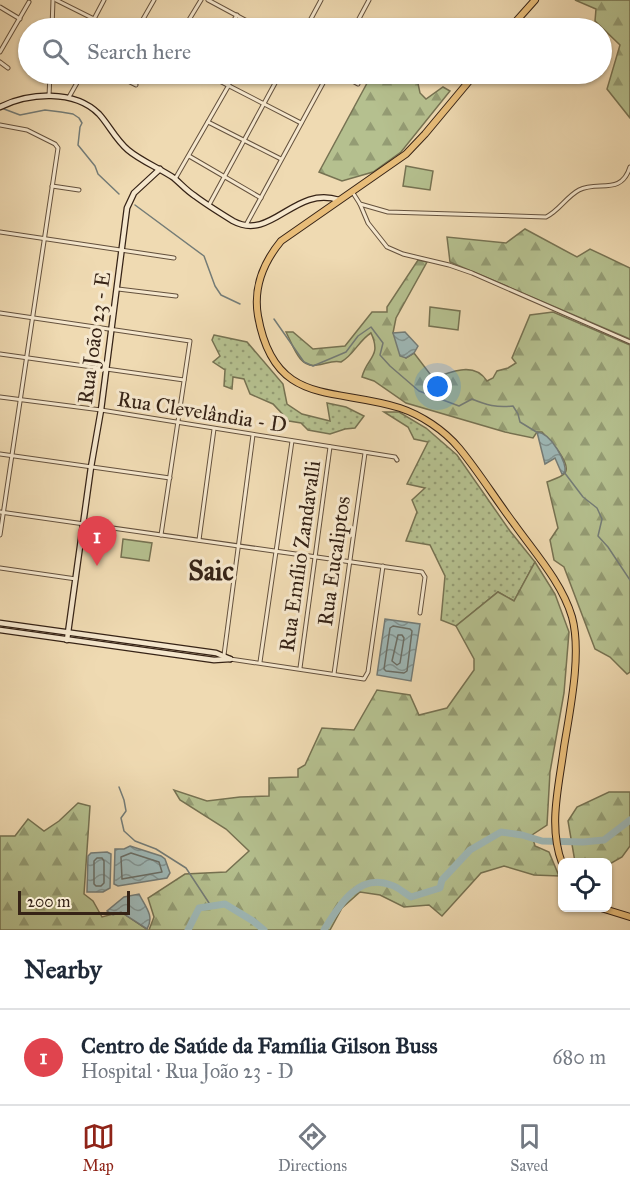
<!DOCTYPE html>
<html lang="en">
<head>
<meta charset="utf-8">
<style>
  :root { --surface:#fff; --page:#f2f2f3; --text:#1f2937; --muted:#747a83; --line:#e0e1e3; --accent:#8f2418 }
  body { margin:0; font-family:"IM FELL Great Primer",serif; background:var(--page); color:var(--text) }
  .controls { position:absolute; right:18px; bottom:18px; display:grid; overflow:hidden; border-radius:9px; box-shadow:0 2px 4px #0004 }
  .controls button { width:54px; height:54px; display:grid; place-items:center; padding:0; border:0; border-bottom:2px solid var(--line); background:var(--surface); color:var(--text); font:30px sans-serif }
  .scale { position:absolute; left:18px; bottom:15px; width:112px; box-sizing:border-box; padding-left:6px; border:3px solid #362316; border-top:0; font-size:16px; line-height:21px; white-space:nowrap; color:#362316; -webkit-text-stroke:4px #f5e7cd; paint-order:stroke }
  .you { position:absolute; left:438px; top:387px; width:21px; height:21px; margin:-15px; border:4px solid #fff; border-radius:50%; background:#1a73e8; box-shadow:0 0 0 9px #1a73e833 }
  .badge { display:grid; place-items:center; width:39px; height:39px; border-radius:50%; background:var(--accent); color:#fff; font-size:20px; font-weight:700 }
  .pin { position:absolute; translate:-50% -50px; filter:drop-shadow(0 2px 3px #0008) }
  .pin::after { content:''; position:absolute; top:32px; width:21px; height:18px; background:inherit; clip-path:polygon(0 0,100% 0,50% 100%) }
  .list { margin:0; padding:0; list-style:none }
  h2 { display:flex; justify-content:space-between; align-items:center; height:78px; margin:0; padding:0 24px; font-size:26px }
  h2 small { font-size:20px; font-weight:400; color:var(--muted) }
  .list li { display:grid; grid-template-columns:39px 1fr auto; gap:18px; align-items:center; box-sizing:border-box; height:96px; padding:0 24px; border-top:2px solid var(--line) }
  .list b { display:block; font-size:22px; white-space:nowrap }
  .list p { margin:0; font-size:20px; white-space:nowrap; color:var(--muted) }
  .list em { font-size:20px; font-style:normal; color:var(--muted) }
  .icon { flex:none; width:33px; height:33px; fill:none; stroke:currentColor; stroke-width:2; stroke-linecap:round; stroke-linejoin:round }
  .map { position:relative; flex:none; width:630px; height:930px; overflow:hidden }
  .search { position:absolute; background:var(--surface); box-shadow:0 2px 4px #0004; left:18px; right:18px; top:18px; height:66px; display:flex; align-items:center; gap:15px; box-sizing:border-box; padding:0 21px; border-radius:33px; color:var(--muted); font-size:22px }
  .sheet { height:174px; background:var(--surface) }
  nav { display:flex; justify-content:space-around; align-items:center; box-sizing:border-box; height:84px; border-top:2px solid var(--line); background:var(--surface); font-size:16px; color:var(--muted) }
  nav a { display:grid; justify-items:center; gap:3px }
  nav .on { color:var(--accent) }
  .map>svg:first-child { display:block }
  .grass { fill:url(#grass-dots); stroke:#767252; stroke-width:1.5 }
  .forest { fill:url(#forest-firs); stroke:#767252; stroke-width:1.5 }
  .green { fill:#b5c08f; stroke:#767252; stroke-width:1.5 }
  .water { fill:url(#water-waves); stroke:#747c77; stroke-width:1.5 }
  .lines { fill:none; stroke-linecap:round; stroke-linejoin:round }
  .shore { stroke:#6a6e66; stroke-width:1.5 }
  .stream { stroke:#747c77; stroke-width:1.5 }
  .river { stroke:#9eb8b7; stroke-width:7 }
  .street-casing { stroke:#64513d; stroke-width:5 }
  .secondary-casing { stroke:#362316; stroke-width:7 }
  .highway-casing { stroke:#362316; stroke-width:8 }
  .street { stroke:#f5e7cd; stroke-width:3 }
  .secondary { stroke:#f5e7cd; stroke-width:4.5 }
  .highway { stroke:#e8bd79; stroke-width:6 }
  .labels { text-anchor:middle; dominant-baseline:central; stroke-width:6; stroke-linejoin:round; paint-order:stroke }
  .street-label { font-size:21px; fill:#362316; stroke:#f5e7cd }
  .district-label { font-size:27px; font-weight:bold; fill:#362316; stroke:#f5e7cd }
</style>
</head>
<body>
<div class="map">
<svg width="630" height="930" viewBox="0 0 630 930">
  <defs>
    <pattern id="grass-dots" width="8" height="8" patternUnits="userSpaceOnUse" patternTransform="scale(1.5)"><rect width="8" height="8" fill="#b5c08f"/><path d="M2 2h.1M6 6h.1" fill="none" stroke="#949c74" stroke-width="1.8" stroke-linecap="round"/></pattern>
    <pattern id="forest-firs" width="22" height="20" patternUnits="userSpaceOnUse" patternTransform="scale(1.5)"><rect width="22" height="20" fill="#b5c08f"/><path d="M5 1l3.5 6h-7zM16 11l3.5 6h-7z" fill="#949c74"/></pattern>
    <pattern id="water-waves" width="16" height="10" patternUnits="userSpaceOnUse" patternTransform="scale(1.5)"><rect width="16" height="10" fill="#9eb8b7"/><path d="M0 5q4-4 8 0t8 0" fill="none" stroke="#829594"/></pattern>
  </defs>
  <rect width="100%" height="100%" fill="#efdab2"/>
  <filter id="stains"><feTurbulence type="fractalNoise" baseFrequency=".00333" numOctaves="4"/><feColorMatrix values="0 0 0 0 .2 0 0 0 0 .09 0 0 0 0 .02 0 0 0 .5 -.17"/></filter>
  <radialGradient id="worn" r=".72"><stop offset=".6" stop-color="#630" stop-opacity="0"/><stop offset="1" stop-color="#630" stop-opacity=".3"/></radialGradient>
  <g class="grass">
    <path d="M 214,335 L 247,342 L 283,384 L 287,404 L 302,414 L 330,421 L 327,403 L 346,407 L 364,416 L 355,428 L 345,429 L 330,434 L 308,430 L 301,423 L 289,421 L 273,404 L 250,394 L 244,379 L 233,377 L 232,389 L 224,386 L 225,370 L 213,362 L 220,356 L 212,340 Z"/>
    <path d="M 384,412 L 399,412 L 426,428 L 457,455 L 510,531 L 535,562 L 514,601 L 498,592 L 456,626 L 441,620 L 445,576 L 430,545 L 406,541 L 417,512 L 412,500 L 425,488 L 407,484 L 428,442 L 414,439 L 408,427 Z"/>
  </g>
  <g class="forest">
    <path d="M 575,0 L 630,0 L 630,118 L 607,89 L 620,45 L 595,21 L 596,9 Z"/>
    <path d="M 372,74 L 416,74 L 420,93 L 426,99 L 443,87 L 450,91 L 401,152 L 373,172 L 342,181 L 319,172 Z"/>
    <path d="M 525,229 L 577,257 L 590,249 L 630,268 L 630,339 L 450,262 L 447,237 L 506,243 Z"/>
    <path d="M 418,260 L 427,262 L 396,318 L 393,333 L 406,358 L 414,353 L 433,378 C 452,372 474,361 487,381 L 493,378 L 497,371 L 508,368 L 516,363 L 512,358 L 530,315 L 553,312 L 630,345 L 630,672 L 627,674 L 610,657 L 595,649 L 564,567 L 554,560 L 550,540 L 558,528 L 547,482 C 552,480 562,477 565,473 C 572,464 549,439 542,432 L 537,432 L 533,438 L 505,432 L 406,403 L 374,381 L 362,377 C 367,357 382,357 371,333 C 359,340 354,355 341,362 C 332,360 326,364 317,365 C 299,369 293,345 286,332 L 293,332 L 313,349 L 345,346 L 372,312 L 387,312 L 387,307 Z"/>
    <path d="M 535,562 L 555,594 L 569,632 L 564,693 L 550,772 L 547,825 L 532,835 L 535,846 L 549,852 L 559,876 L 534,875 L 504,866 L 481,873 L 442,916 L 429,905 L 404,907 L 380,895 L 360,892 L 342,908 L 330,930 L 149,930 L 154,917 L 148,898 L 185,874 L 226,872 L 249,851 L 226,829 L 180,800 L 174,790 L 207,801 L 240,797 L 269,796 L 269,778 L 298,777 L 298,769 L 305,765 L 322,728 L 354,730 L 377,690 L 410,695 L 419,715 L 447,708 L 474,670 L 474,659 L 456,626 L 498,592 L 514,601 Z"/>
    <path d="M 609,792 L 630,792 L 630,846 L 622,857 L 608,865 L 608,862 L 575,862 L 568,821 L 577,807 Z"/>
    <path d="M 78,803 L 90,806 L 84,894 L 93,901 L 102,917 L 121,912 L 148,930 L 0,930 L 0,836 L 15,836 L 28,819 L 44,831 L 59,821 Z"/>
  </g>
  <g class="green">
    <path d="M 406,166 L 433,171 L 430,190 L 403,186 Z"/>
    <path d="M 430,307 L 460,311 L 458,330 L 429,326 Z"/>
    <path d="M 123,539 L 152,543 L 149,561 L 121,557 Z"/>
  </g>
  <g class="water">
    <path d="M 405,332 L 418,346 L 414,353 L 406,358 L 400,356 L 393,333 Z"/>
    <path d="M 537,432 C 551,433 567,462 565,473 L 562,474 L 555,458 L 545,464 Z"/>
    <path d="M 385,619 L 420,624 L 411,681 L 377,675 Z"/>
    <path d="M 130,846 L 161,856 L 165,859 L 170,873 L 167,878 L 118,886 L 114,884 L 115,849 L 124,849 Z"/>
    <path d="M 107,852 L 111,854 L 110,888 L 103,892 L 87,892 L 88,856 L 91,853 Z"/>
    <path d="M 139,894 C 145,906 155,916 147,929 L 121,912 L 113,915 L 107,911 L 124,897 Z"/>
  </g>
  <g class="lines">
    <g class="shore">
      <path d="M 393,626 L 410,629 L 412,631 L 407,671 L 404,673 L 386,671 L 384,669 L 390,628 Z"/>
      <path d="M 398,635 L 402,635 L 404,638 L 400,663 L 397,665 L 392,661 Z"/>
      <path d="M 131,853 L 159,862 L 162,872 L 122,879 L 121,857 Z"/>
      <path d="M 97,858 L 102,858 L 104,861 L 104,883 L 101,886 L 96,886 L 94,884 L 94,861 Z"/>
    </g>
    <g class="stream">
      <path d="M 4,109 L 20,115 L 45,110 L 61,112 L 73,114 L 79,118 L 82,123 L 80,127 L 78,145 L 95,166 L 98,174 L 119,194"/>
      <path d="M 135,205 L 204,256 L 215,286 L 221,295 L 240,304"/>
      <path d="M 274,319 L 304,362 L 313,366 L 346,352 L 358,336 L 371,327 L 383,343 L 380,355 L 390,366 L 419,391 L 459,406 L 472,399 C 486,405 497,408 513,406 L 518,414 L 520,422 L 538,433"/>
      <path d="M 564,472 L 583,497 L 597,508 L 602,519 L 598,536 L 608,547 L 630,580"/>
      <path d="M 119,787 L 124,800 L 126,811 L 121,818 L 124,831 L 135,841 L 156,849 L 186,868 L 211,906"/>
    </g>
    <g class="river">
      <path d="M 188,930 L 199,908 L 225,904 L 253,921 L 264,930"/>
      <path d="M 324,930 C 338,907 358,872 391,885 C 398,887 404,893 411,897 L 440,888 L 442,880 L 470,850 L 501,832 L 522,835 L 542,841 L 583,842 L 604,840 L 630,820"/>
    </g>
    <defs>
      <g id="street">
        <path d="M 56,0 L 112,28"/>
        <path d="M 208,0 L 260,28"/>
        <path d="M 0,7 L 20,19"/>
        <path d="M 94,19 L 104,0"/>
        <path d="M 52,28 L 53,0"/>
        <path d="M 138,28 L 154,0"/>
        <path d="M 184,28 L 201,0"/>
        <path d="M 229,28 L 237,15"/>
        <path d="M 306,28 L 321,0"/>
        <path d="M 354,28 L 369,0"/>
        <path d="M 0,52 L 29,2"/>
        <path d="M 0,62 L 8,68"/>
        <path d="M 114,74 L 136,85"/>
        <path d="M 206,74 L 301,123"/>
        <path d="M 340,74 L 358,84"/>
        <path d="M 49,96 L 50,74"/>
        <path d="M 69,97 L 82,74"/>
        <path d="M 208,122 L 281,159"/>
        <path d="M 0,125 L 27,130 L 55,144 L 58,148 L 0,535"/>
        <path d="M 189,156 L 261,198"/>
        <path d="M 175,179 L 229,85"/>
        <path d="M 52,186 L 79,190"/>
        <path d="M 353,193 L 360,204 L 388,212 L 546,217 C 559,211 566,197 579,190 C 598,180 621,196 630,167"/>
        <path d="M 360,204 L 368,223 L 387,247 L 403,254 L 449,265 L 472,273 L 630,342"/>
        <path d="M 209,205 L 280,74"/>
        <path d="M 246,225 L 328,74"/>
        <path d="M 0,232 L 174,258"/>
        <path d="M 118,289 L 176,296"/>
        <path d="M 0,313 L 190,341 L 161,535"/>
        <path d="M 0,354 L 184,380"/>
        <path d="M 0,397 L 101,410 L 395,457 L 397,460"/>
        <path d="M 0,454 L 170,478"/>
        <path d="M 0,512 L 422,572 L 425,577 L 420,613"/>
        <path d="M 199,540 L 214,429"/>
        <path d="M 0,568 L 76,579"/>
        <path d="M 224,655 L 253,435"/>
        <path d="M 230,659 L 364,679 L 368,672 L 383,566"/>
        <path d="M 260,662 L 292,441"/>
        <path d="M 300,668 L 330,447"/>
        <path d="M 334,674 L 365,453"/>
      </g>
      <g id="secondary">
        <path d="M 0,107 C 29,93 74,89 99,114 C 109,125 116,140 128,150 C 141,161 159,168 174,178 C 181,184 187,191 195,196 C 207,205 220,213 233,221 C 272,242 294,185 339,200"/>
        <path d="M 0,623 L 216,653 L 230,659"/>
        <path d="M 0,630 L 214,660 L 230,659"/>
        <path d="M 67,640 L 91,467 L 101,410 L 127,208 L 134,193 L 160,169"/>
      </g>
      <g id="highway">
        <path d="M 510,28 L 535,0"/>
        <path d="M 475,74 L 425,134 L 406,154 L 281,241 C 263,263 253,287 258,316 C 274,407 333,387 400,408 C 421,415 444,430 459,448 C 479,472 496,500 515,525 C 535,553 562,583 572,617 C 582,653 570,710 564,747 C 559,786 548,826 562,863"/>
        <path d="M 601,908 L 630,917"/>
      </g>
    </defs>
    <use href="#street" class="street-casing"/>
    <use href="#secondary" class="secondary-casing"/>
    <use href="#highway" class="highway-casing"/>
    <use href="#street" class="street"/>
    <use href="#secondary" class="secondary"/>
    <use href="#highway" class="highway"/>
  </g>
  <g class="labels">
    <g class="street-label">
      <text transform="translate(94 338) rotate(-82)">Rua João 23 - E</text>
      <text transform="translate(202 412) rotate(9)">Rua Clevelândia - D</text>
      <text transform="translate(300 556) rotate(-82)">Rua Emílio Zandavalli</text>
      <text transform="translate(334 561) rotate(-82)">Rua Eucaliptos</text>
    </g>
    <g class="district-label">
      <text x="211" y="570">Saic</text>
    </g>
  </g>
  <rect width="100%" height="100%" filter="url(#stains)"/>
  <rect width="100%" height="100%" fill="url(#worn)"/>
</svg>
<div class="controls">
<button><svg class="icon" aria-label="locate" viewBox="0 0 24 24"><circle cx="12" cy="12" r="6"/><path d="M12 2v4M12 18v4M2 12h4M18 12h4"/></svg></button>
</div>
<div class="scale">200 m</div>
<div class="you"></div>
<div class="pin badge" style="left:97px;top:566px;background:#e0444e">1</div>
<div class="search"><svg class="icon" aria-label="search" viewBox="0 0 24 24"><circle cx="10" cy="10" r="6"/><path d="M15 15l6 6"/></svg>Search here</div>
</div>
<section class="sheet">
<h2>Nearby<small></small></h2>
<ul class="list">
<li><span class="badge" style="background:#e0444e">1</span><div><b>Centro de Saúde da Família Gilson Buss</b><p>Hospital · Rua João 23 - D</p></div><em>680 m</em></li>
</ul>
</section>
<nav>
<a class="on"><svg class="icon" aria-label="map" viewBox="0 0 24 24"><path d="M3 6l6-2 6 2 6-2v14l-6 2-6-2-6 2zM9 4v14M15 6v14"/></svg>Map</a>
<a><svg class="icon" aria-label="directions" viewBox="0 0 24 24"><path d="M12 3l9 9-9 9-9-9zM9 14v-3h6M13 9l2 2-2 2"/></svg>Directions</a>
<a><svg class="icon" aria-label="saved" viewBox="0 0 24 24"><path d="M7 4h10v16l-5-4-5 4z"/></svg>Saved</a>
</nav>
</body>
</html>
